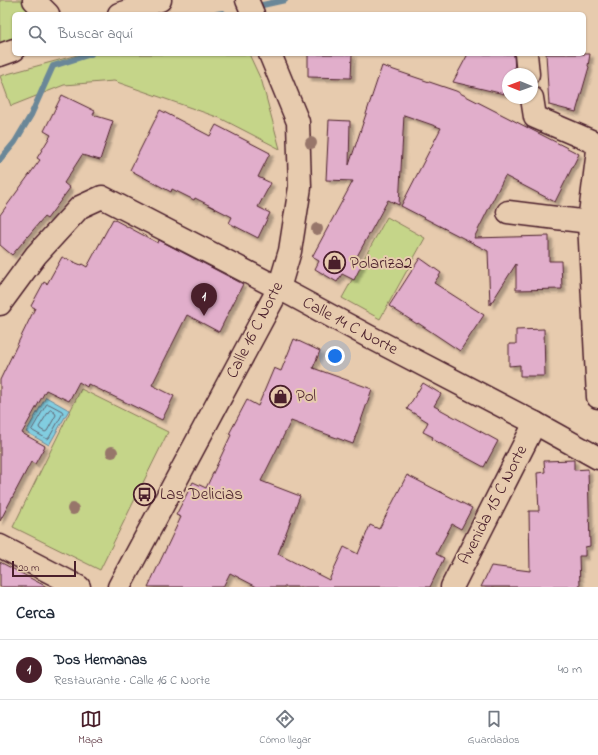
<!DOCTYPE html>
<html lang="es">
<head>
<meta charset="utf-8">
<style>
  :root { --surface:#fff; --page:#f6f6f7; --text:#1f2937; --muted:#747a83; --line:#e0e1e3; --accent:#4a1f2b }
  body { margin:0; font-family:"Indie Flower",sans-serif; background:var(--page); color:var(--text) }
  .compass { position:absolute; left:502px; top:68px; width:36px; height:36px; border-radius:50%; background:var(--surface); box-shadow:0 1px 3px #0004; rotate:271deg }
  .scale { position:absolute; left:12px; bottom:10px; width:64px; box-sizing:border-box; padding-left:4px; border:2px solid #4a1f2b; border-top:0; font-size:11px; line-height:14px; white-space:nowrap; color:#4a1f2b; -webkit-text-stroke:3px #e7cbae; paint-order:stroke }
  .you { position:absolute; left:335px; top:356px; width:14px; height:14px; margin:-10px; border:3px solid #fff; border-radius:50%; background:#1a73e8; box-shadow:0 0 0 6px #1a73e833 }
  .badge { display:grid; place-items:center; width:26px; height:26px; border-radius:50%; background:var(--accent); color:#fff; font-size:13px; font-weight:700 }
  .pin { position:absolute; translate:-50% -33px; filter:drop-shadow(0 1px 2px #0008) }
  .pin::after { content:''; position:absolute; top:21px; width:14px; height:12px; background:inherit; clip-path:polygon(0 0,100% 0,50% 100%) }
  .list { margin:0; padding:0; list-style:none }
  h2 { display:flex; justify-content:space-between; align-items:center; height:52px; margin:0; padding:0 16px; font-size:17px }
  h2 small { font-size:13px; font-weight:400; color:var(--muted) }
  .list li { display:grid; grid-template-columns:26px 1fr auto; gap:12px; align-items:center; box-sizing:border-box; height:60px; padding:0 16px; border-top:1px solid var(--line) }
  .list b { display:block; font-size:15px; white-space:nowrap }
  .list p { margin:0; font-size:13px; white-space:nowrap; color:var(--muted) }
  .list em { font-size:13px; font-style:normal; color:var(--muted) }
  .icon { flex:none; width:22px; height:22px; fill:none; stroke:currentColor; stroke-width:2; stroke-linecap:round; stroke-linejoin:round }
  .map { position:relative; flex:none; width:598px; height:587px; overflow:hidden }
  .search { position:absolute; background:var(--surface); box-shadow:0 1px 3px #0004; left:12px; right:12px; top:12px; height:44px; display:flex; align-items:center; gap:10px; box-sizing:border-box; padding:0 14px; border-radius:6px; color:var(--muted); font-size:15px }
  .sheet { height:112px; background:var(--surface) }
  nav { display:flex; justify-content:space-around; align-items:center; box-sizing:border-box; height:56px; border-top:1px solid var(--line); background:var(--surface); font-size:11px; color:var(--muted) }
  nav a { display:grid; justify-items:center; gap:2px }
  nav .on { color:var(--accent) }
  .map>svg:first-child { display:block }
  .green { fill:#c5d589; stroke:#887a5a }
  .water { fill:#81cde0; stroke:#6b8798 }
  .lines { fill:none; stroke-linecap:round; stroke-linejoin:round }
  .shore { stroke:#606573; stroke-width:1 }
  .stream { stroke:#6b8798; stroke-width:6 }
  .building { fill:#e1aecb; stroke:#4a1f2b; filter:url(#shadow) }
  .minor-casing { stroke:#4a1f2b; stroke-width:25 }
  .major-casing { stroke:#4a1f2b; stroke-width:25 }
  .minor { stroke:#e7cbae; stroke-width:22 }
  .major { stroke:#e7cbae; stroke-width:22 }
  .tree { fill:#97766b }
  .labels { text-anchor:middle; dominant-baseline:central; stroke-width:4; stroke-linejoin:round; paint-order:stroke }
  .poi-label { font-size:17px; fill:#4a1f2b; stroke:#e7cbae; text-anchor:start }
  .street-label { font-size:17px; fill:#4a1f2b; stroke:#e7cbae }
</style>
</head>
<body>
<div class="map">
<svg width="598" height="587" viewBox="0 0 598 587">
  <defs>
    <filter id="shadow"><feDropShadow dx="3.5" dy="3.5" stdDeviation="1" flood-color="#0004"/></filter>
  </defs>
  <rect width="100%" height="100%" fill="#e7cbae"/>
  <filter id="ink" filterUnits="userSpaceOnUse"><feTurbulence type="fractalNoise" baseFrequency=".025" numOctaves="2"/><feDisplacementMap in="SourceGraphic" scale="8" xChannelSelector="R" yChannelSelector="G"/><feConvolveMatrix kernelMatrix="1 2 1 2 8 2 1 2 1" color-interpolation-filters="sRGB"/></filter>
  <g filter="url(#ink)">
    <g class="green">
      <path d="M 0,0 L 25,0 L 39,14 L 14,14 L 14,44 L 0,48 Z"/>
      <path d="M 81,54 L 249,54 L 262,82 L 280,149 L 220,118 L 114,81 L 64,85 L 11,106 L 0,76 Z"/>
      <path d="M 387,217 L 425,238 L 380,319 L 342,298 Z"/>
      <path d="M 81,389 L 168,432 L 100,570 L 13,527 Z"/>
    </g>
    <path class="water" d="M 46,397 L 69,410 L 49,445 L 26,432 Z"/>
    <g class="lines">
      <g class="shore">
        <path d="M 47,404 L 49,404 L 62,411 L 63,413 L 49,438 L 47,439 L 33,431 L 32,430 Z"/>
        <path d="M 51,410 L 55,413 L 56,415 L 47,431 L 45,432 L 40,429 L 39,427 L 49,411 Z"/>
      </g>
      <g class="stream">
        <path d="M 258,6 L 285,0"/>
        <path d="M 217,14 L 223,13"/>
        <path d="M 0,160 L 15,142 L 31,115 L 53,66 L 91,54"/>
      </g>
    </g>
    <g class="building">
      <path d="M 308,54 L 352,54 L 351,78 L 308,77 Z"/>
      <path d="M 468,54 L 514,54 L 515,73 L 515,74 L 508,74 L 508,87 L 504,94 L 453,82 Z"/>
      <path d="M 546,54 L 590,54 L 588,66 L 589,67 L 576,112 L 549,105 Z"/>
      <path d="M 382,66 L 456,91 L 579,154 L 555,202 L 505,176 L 474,238 L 549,236 L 549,261 L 561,261 L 562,289 L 516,290 L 516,264 L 490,305 L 488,251 L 401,206 L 441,128 L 404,115 L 399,205 L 388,200 L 355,260 L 362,264 L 354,280 L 342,274 L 337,282 L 315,269 L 319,261 L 312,257 L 353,181 L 326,180 L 329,120 L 350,121 L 349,165 Z"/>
      <path d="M 62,95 L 95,111 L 93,115 L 113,121 L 100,160 L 82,155 L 64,183 L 70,188 L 47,219 L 44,217 L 12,255 L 0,245 L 0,215 L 40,160 L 37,158 L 51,135 L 44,131 Z"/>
      <path d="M 160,110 L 210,136 L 216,125 L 270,153 L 258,177 L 271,183 L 258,207 L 270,213 L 258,238 L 229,223 L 232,217 L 195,198 L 194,200 L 172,189 L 171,192 L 130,170 Z"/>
      <path d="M 113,219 L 158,243 L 159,240 L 243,284 L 219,332 L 187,315 L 152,385 L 174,396 L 162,420 L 88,384 L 87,387 L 79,382 L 69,401 L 46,390 L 22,433 L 45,446 L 35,464 L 31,462 L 0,521 L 0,380 L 35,308 L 31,306 L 44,282 L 47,284 L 62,257 L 81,265 L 82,264 L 87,267 Z"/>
      <path d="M 420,258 L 441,273 L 434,283 L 484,315 L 460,351 L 418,323 L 417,324 L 389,306 Z"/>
      <path d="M 544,329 L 545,376 L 520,376 L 520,365 L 509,366 L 509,344 L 516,344 L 516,330 Z"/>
      <path d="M 294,339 L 320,351 L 313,368 L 372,389 L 353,444 L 291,421 L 261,481 L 300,496 L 278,554 L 329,580 L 344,547 L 358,554 L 370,525 L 379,529 L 407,475 L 472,508 L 461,529 L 452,524 L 436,554 L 444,558 L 430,587 L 257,587 L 230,573 L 223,587 L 148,587 L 181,517 L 176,515 L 193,482 L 206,488 L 231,435 L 229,434 L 247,400 L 258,406 L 274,368 L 281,371 Z"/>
      <path d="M 423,383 L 441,394 L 434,406 L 498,441 L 484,467 L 432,439 L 433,437 L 423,432 L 428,422 L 407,409 Z"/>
      <path d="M 574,460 L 574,470 L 588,469 L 590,546 L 585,547 L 585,556 L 579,556 L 580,587 L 481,587 L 491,566 L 530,571 L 529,511 L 539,511 L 537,473 L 545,472 L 544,461 Z"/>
      <path d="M 0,562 L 47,587 L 0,587 Z"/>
    </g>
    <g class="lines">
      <defs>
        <g id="minor">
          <path d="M 34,0 L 48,14"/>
          <path d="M 247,0 L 253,14"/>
          <path d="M 119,14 L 160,0"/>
          <path d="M 526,54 L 528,74"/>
          <path d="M 0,55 L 14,50"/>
          <path d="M 532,98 L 535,117 L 598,144"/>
          <path d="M 508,212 L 589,222"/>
          <path d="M 0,304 L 36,255 L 80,207 L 102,197 L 292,295 L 368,336 L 535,423 L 598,458"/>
          <path d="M 0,546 L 79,587"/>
          <path d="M 119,587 L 279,288 L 290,251 L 300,187 L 298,122 L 270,54"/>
          <path d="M 452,587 L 535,423"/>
        </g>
        <path id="major" d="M 598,150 L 589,222 L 598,397"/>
      </defs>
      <use href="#minor" class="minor-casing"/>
      <use href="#major" class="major-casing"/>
      <use href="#minor" class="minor"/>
      <use href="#major" class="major"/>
    </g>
    <g class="tree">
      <circle cx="311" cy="143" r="6"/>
      <circle cx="317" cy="229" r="6"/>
      <circle cx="112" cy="452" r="6"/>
      <circle cx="73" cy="509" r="6"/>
    </g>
  </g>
  <defs>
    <symbol id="shop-ring" viewBox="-11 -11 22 22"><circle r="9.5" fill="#e7cbae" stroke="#4a1f2b" stroke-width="1.5"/><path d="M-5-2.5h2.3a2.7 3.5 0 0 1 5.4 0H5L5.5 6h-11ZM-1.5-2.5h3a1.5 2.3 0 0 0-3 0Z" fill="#4a1f2b"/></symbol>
    <symbol id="bus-ring" viewBox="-11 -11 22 22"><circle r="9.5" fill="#e7cbae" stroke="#4a1f2b" stroke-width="1.5"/><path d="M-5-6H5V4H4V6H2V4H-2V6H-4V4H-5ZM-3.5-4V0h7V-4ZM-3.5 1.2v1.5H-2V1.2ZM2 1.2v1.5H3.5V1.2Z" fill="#4a1f2b"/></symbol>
  </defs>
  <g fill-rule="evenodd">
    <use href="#shop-ring" x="322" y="250" width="25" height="25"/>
    <use href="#shop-ring" x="268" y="384" width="25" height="25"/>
    <use href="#bus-ring" x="132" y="482" width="25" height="25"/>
  </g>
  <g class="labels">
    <g class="poi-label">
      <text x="350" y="263">Polariza2</text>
      <text x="296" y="396">Pol</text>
      <text x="160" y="494">Las Delicias</text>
    </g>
    <g class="street-label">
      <text transform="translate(350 326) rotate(28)">Calle 14 C Norte</text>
      <text transform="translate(255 330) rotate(-63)">Calle 16 C Norte</text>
      <text transform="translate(493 505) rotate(-63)">Avenida 15 C Norte</text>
    </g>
  </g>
</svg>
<svg class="compass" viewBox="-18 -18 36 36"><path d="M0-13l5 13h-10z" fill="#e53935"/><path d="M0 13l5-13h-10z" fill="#747a83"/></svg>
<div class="scale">20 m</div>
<div class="you"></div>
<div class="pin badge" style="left:204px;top:316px">1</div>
<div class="search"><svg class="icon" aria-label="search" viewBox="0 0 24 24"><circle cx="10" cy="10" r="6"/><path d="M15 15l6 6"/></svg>Buscar aquí</div>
</div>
<section class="sheet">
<h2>Cerca<small></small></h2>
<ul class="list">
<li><span class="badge">1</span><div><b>Dos Hermanas</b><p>Restaurante · Calle 16 C Norte</p></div><em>40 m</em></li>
</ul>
</section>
<nav>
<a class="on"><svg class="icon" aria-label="map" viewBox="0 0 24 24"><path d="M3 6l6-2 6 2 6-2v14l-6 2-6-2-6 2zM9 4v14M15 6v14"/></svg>Mapa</a>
<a><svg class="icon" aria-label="directions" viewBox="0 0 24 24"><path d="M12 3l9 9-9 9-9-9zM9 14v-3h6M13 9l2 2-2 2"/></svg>Cómo llegar</a>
<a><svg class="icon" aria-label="saved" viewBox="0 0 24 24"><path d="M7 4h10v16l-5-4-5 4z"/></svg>Guardados</a>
</nav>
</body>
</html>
